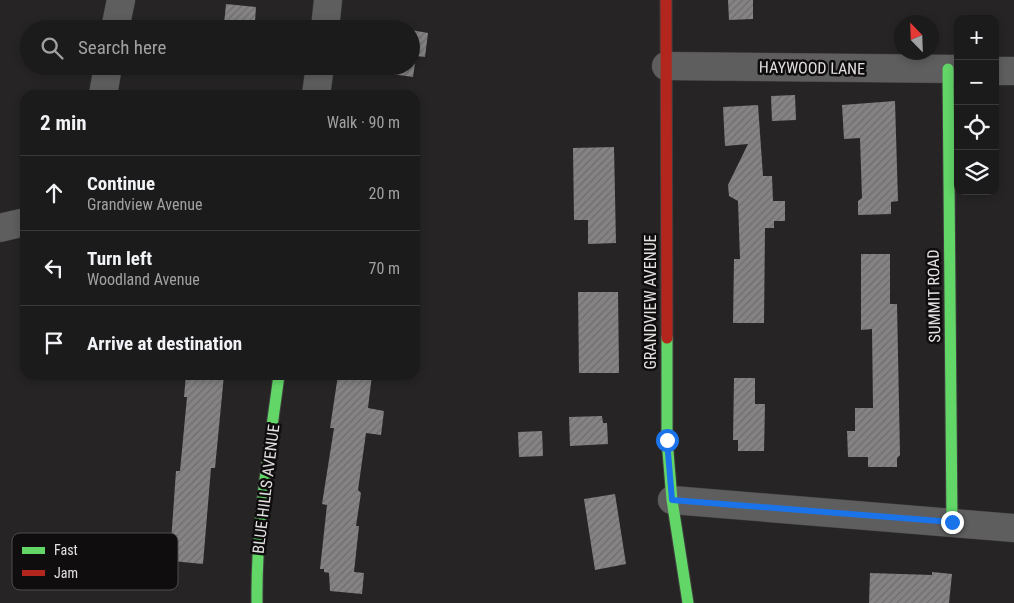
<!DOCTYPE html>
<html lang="en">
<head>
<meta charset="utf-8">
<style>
  :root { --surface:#1c1b1b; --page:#292828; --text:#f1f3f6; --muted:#a0a1a3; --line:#3a393a }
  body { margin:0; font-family:"Roboto Condensed",sans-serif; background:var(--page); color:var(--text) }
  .controls { position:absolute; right:15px; top:15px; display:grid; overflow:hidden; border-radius:10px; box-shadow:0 2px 8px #0003 }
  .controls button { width:45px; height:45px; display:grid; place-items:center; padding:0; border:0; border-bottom:1px solid var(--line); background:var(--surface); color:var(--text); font:25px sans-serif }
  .compass { position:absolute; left:894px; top:15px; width:45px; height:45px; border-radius:50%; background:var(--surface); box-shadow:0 2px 8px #0003; rotate:337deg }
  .stop { position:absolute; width:15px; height:15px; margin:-11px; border:4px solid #1a73e8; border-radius:50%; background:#fff }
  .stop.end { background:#1a73e8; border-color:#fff; box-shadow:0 1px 5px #0008 }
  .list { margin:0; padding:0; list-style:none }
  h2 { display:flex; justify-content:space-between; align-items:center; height:65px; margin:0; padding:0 20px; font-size:21px }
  h2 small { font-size:16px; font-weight:400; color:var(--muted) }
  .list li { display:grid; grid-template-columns:32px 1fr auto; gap:15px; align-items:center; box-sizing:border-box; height:75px; padding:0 20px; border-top:1px solid var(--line) }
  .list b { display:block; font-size:19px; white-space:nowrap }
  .list p { margin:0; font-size:16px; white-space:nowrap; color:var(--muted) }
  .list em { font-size:16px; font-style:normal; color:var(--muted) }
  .icon { flex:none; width:28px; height:28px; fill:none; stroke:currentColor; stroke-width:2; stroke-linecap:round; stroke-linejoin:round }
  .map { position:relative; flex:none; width:1014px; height:603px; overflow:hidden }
  .search { position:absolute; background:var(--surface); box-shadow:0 2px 8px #0003; left:20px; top:20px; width:400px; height:55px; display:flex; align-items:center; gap:12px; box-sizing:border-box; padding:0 18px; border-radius:28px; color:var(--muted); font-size:19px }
  .panel { position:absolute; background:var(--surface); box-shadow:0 2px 8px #0003; left:20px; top:90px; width:400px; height:290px; border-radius:15px }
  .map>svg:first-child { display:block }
  .building { fill:url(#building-hatch) }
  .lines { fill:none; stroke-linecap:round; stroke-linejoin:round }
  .street-casing { stroke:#413f3f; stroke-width:29 }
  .fast-casing { stroke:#413f3f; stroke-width:13 }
  .jam-casing { stroke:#413f3f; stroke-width:13 }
  .street { stroke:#5f5e5e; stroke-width:28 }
  .fast { stroke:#63d668; stroke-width:11 }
  .jam { stroke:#b3261e; stroke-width:11 }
  .route { stroke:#1a73e8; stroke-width:6 }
  .labels { text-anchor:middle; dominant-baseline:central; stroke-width:5; stroke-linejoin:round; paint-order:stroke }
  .street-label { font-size:16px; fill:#e3e0e0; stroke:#0f0d0d }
  .key { fill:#0f0d0d; stroke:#4f4c4c; stroke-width:1 }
  .key-label { font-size:14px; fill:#e3e0e0 }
</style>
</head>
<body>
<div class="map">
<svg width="1014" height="603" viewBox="0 0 1014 603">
  <defs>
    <pattern id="building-hatch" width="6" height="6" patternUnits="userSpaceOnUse" patternTransform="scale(1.25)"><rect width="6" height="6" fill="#858383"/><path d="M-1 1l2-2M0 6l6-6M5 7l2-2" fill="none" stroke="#6e6d6d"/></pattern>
  </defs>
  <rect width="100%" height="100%" fill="#262424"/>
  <g class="building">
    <path d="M 728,0 L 753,0 L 753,19 L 729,20 Z"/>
    <path d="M 226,4 L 256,7 L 255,21 L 269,22 L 269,29 L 235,29 L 235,25 L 224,24 Z"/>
    <path d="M 411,30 L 428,33 L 425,57 L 416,56 L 413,77 L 377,72 L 378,66 L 411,66 Z"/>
    <path d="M 231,66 L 265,66 L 264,73 L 230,70 Z"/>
    <path d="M 795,95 L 796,120 L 772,121 L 771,96 Z"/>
    <path d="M 895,101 L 898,201 L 891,202 L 891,214 L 858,215 L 858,201 L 862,198 L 860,138 L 844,139 L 842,105 Z"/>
    <path d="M 758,105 L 763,176 L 772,176 L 773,201 L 785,201 L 785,221 L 774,221 L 774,228 L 765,228 L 764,323 L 733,323 L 734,259 L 740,259 L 738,201 L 729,196 L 728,185 L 748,144 L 725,146 L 723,107 Z"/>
    <path d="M 614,147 L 616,243 L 588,244 L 588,220 L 574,220 L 573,148 Z"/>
    <path d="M 861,254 L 890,254 L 890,304 L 897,304 L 900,455 L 897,458 L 897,467 L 868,467 L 868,457 L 848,457 L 847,431 L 855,431 L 855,408 L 873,408 L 872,329 L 861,330 Z"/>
    <path d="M 578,292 L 618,292 L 619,373 L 579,373 Z"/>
    <path d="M 186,375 L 224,375 L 215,468 L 211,468 L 203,564 L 172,561 L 174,544 L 171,542 L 176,471 L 180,471 L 187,397 L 184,397 Z"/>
    <path d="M 338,375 L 372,375 L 368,408 L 384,411 L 381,435 L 366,433 L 358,490 L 361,493 L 356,526 L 359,526 L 354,572 L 364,573 L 362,594 L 330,591 L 329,573 L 324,572 L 324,569 L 320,569 L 327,505 L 322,504 L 334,428 L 330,428 Z"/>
    <path d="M 734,378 L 755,378 L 755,404 L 765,404 L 764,451 L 738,451 L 738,440 L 733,440 Z"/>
    <path d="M 602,416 L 603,423 L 607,423 L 608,444 L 570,446 L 569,417 Z"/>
    <path d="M 542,431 L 543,456 L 519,457 L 518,432 Z"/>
    <path d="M 615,494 L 626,564 L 595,570 L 584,499 Z"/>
    <path d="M 932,572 L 952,574 L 949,603 L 869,603 L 870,573 L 932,575 Z"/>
  </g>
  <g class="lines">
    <defs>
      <g id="street">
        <path d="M 115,29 L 121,0"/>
        <path d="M 325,29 L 328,0"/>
        <path d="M 666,66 L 958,69"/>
        <path d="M 995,71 L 1014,71"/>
        <path d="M 103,95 L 108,66"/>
        <path d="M 316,95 L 320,66"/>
        <path d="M 0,228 L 25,222"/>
        <path d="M 672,500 L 1014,528"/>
      </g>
      <g id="fast">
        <path d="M 948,69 L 952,522"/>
        <path d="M 667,338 L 667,440 L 672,500 L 688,603"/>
        <path d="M 257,603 C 256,526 269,451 279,375"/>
      </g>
      <path id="jam" d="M 666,0 L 667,338"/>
    </defs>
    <use href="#street" class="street-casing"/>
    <use href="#fast" class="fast-casing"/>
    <use href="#jam" class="jam-casing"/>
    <use href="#street" class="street"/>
    <use href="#fast" class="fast"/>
    <use href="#jam" class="jam"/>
  </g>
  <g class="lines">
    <path class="route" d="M 667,440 L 672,500 L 952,522"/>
  </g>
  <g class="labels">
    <g class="street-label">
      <text transform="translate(812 68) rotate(1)">HAYWOOD LANE</text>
      <text transform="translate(934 296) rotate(-91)">SUMMIT ROAD</text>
      <text transform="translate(650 302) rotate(-90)">GRANDVIEW AVENUE</text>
      <text transform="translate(266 489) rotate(-83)">BLUE HILLS AVENUE</text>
    </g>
  </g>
  <rect x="12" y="533" width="166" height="57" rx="8" class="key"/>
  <rect x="22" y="547" width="23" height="7" fill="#63d668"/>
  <rect x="22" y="570" width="23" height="6" fill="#b3261e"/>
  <g class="key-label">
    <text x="54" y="555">Fast</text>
    <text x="54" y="578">Jam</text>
  </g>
</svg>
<div class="controls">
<button>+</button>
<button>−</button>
<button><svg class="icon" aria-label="locate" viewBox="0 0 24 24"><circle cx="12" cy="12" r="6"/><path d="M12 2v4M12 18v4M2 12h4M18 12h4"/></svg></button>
<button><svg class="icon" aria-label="layers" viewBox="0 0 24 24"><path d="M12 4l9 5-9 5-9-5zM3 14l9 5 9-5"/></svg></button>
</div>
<svg class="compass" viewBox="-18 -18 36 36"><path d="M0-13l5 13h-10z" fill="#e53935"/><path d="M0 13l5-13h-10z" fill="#a0a1a3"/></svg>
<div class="stop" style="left:667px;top:440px"></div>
<div class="stop end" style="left:952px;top:522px"></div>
<div class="search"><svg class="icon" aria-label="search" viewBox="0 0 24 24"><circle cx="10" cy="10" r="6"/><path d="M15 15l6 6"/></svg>Search here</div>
<section class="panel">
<h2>2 min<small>Walk · 90 m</small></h2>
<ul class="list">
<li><svg class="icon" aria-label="ahead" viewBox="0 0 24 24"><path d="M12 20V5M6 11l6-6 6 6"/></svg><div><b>Continue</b><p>Grandview Avenue</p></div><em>20 m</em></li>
<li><svg class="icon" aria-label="left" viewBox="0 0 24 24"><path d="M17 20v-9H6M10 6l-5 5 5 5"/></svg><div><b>Turn left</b><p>Woodland Avenue</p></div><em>70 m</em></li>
<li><svg class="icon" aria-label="arrive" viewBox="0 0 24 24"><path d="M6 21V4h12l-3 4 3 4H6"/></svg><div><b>Arrive at destination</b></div></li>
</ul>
</section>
</div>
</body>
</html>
